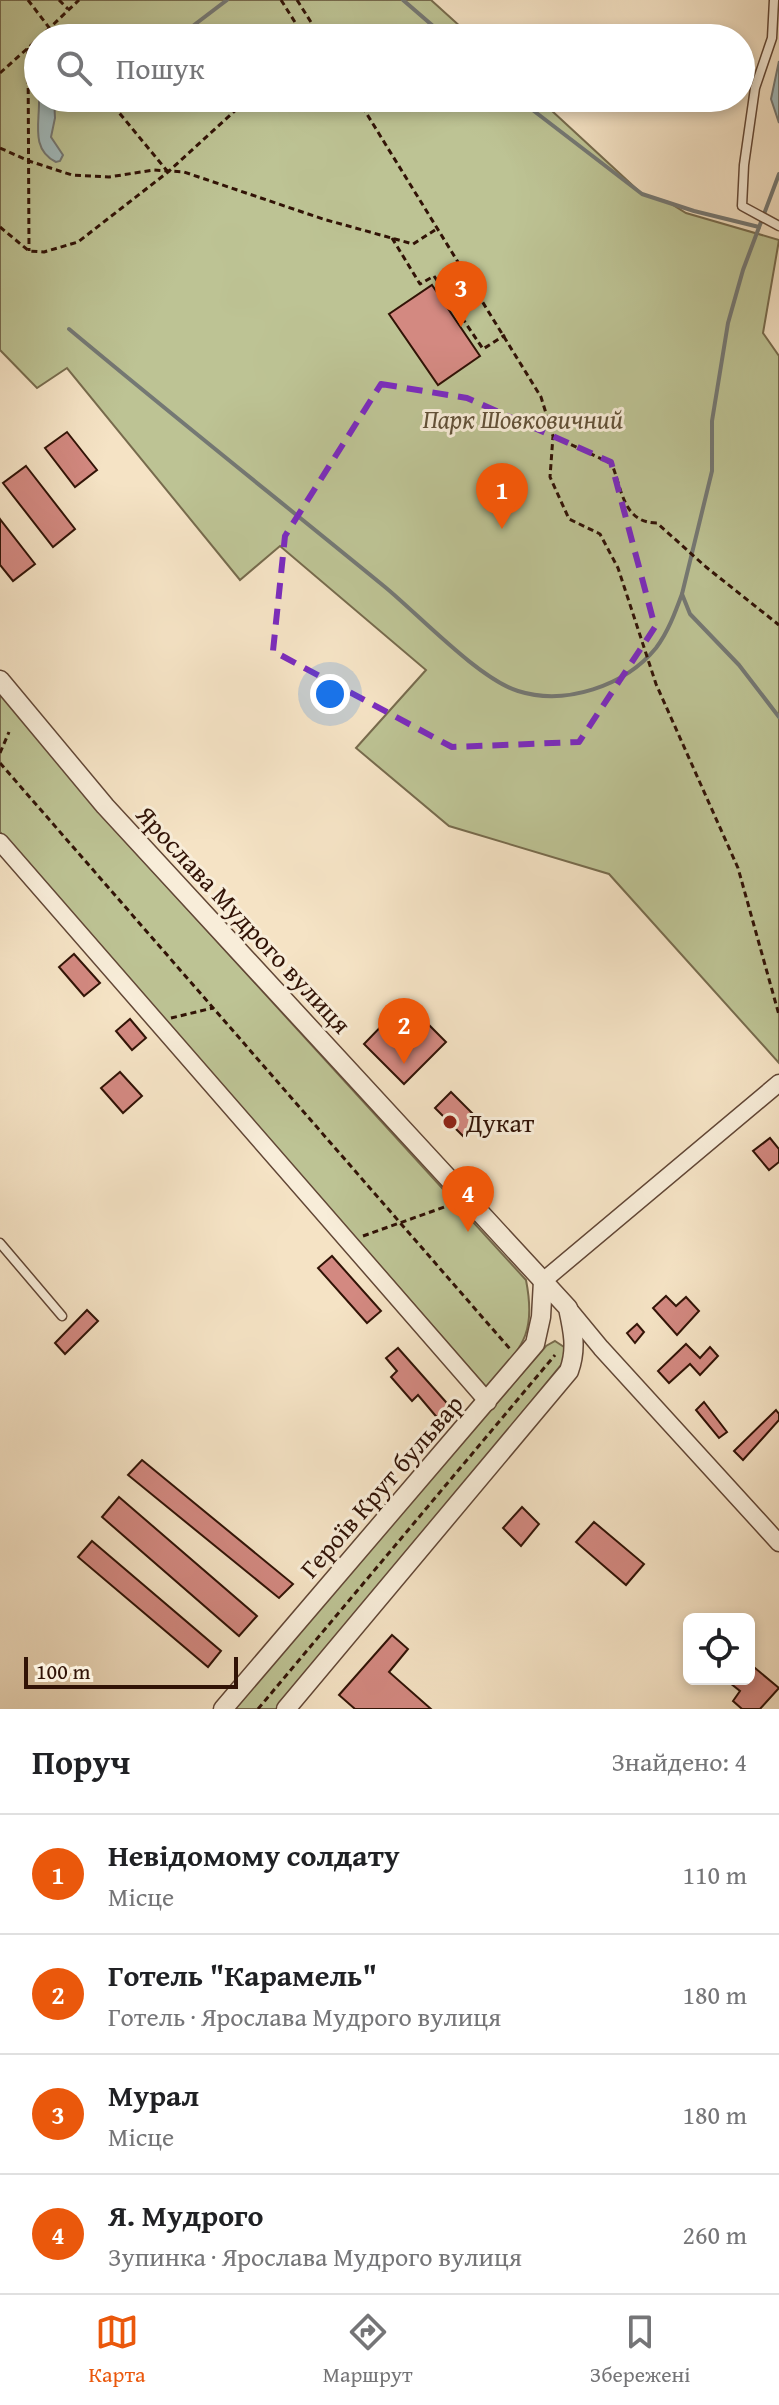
<!DOCTYPE html>
<html lang="uk">
<head>
<meta charset="utf-8">
<style>
  :root { --surface:#fff; --page:#f6f6f6; --text:#202124; --muted:#757577; --line:#e0e0e0; --accent:#ea580c }
  body { margin:0; font-family:"Gentium Book Plus",serif; background:var(--page); color:var(--text) }
  .controls { position:absolute; right:24px; bottom:24px; display:grid; overflow:hidden; border-radius:12px; box-shadow:0 4px 12px #0003 }
  .controls button { width:72px; height:72px; display:grid; place-items:center; padding:0; border:0; border-bottom:2px solid var(--line); background:var(--surface); color:var(--text); font:40px sans-serif }
  .scale { position:absolute; left:24px; bottom:20px; width:214px; box-sizing:border-box; padding-left:8px; border:4px solid #311306; border-top:0; font-size:22px; line-height:28px; white-space:nowrap; color:#311306; -webkit-text-stroke:6px #f8edd9; paint-order:stroke }
  .you { position:absolute; left:330px; top:694px; width:28px; height:28px; margin:-20px; border:6px solid #fff; border-radius:50%; background:#1a73e8; box-shadow:0 0 0 12px #1a73e833 }
  .badge { display:grid; place-items:center; width:52px; height:52px; border-radius:50%; background:var(--accent); color:#fff; font-size:26px; font-weight:700 }
  .pin { position:absolute; translate:-50% -66px; filter:drop-shadow(0 2px 4px #0008) }
  .pin::after { content:''; position:absolute; top:42px; width:28px; height:24px; background:inherit; clip-path:polygon(0 0,100% 0,50% 100%) }
  .list { margin:0; padding:0; list-style:none }
  h2 { display:flex; justify-content:space-between; align-items:center; height:104px; margin:0; padding:0 32px; font-size:34px }
  h2 small { font-size:26px; font-weight:400; color:var(--muted) }
  .list li { display:grid; grid-template-columns:52px 1fr auto; gap:24px; align-items:center; box-sizing:border-box; height:120px; padding:0 32px; border-top:2px solid var(--line) }
  .list b { display:block; font-size:30px; white-space:nowrap }
  .list p { margin:0; font-size:26px; white-space:nowrap; color:var(--muted) }
  .list em { font-size:26px; font-style:normal; color:var(--muted) }
  .icon { flex:none; width:44px; height:44px; fill:none; stroke:currentColor; stroke-width:2; stroke-linecap:round; stroke-linejoin:round }
  .map { position:relative; flex:none; width:779px; height:1709px; overflow:hidden }
  .search { position:absolute; background:var(--surface); box-shadow:0 4px 12px #0003; left:24px; right:24px; top:24px; height:88px; display:flex; align-items:center; gap:20px; box-sizing:border-box; padding:0 28px; border-radius:44px; color:var(--muted); font-size:30px }
  .sheet { height:584px; background:var(--surface) }
  nav { display:flex; justify-content:space-around; align-items:center; box-sizing:border-box; height:112px; border-top:2px solid var(--line); background:var(--surface); font-size:22px; color:var(--muted) }
  nav a { display:grid; justify-items:center; gap:4px }
  nav .on { color:var(--accent) }
  .map>svg:first-child { display:block }
  .green { fill:#bdc394; stroke:#776b4d; stroke-width:2 }
  .water { fill:#a1bbbe; stroke:#747874; stroke-width:2 }
  .lines { fill:none; stroke-linecap:round; stroke-linejoin:round }
  .stream { stroke:#747874; stroke-width:4 }
  .building { fill:#d38981; stroke:#311306; stroke-width:2 }
  .service-casing { stroke:#624736; stroke-width:11 }
  .minor-casing { stroke:#624736; stroke-width:19 }
  .tertiary-casing { stroke:#624736; stroke-width:21 }
  .path { stroke:#311306; stroke-width:3; stroke-dasharray:6 4; stroke-linecap:butt }
  .service { stroke:#f8edd9; stroke-width:8 }
  .minor { stroke:#f8edd9; stroke-width:16 }
  .tertiary { stroke:#f8edd9; stroke-width:18 }
  .marked { fill:none; stroke:#7b2cbf; stroke-width:6; stroke-dasharray:16 10; stroke-linejoin:round }
  .poi-dot { fill:#8f2418; stroke:#f8edd9; stroke-width:3 }
  .labels { text-anchor:middle; dominant-baseline:central; stroke-width:6; stroke-linejoin:round; paint-order:stroke }
  .park-label { font-size:26px; font-style:italic; fill:#625138; stroke:#f8edd9 }
  .street-label { font-size:26px; fill:#311306; stroke:#f8edd9 }
  .poi-label { font-size:26px; fill:#311306; stroke:#f8edd9; text-anchor:start }
</style>
</head>
<body>
<div class="map">
<svg width="779" height="1709" viewBox="0 0 779 1709">
  <rect width="100%" height="100%" fill="#f5e3c5"/>
  <filter id="stains"><feTurbulence type="fractalNoise" baseFrequency=".0025" numOctaves="4"/><feColorMatrix values="0 0 0 0 .2 0 0 0 0 .09 0 0 0 0 .02 0 0 0 .5 -.17"/></filter>
  <radialGradient id="worn" r=".72"><stop offset=".6" stop-color="#630" stop-opacity="0"/><stop offset="1" stop-color="#630" stop-opacity=".3"/></radialGradient>
  <g class="green">
    <path d="M 0,0 L 431,0 L 473,38 L 38,38 L 38,98 L 538,98 L 642,194 L 668,202 L 686,213 L 779,240 L 763,333 L 779,356 L 779,1063 L 609,874 L 449,826 L 356,748 L 426,670 L 280,546 L 240,580 L 67,368 L 37,388 L 0,350 Z"/>
    <path d="M 0,691 L 120,835 L 526,1280 C 537,1336 521,1347 487,1388 L 0,832 Z"/>
    <path d="M 555,1341 L 567,1349 L 566,1359 L 280,1709 L 232,1709 L 546,1346 Z"/>
  </g>
  <g class="water">
    <path d="M 779,61 L 779,123 L 771,99 Z"/>
    <path d="M 39,98 L 54,98 L 55,118 L 51,137 L 63,155 L 60,161 L 56,162 C 30,149 40,122 39,98 Z"/>
  </g>
  <g class="lines">
    <g class="stream">
      <path d="M 403,0 L 447,38"/>
      <path d="M 177,38 L 227,0"/>
      <path d="M 517,98 L 642,194 L 694,211 L 759,227"/>
      <path d="M 90,107 L 99,99"/>
      <path d="M 779,174 L 743,270 L 728,323 L 712,421 L 712,471 L 682,594 L 690,614 L 739,665 L 779,717"/>
      <path d="M 69,329 C 173,416 280,501 385,587 C 419,615 479,679 518,691 C 565,706 625,686 656,648 C 668,632 675,613 682,594"/>
    </g>
  </g>
  <g class="building">
    <path d="M 432,285 L 480,356 L 438,385 L 389,314 Z"/>
    <path d="M 67,432 L 97,470 L 75,487 L 45,448 Z"/>
    <path d="M 26,466 L 75,529 L 53,547 L 3,483 Z"/>
    <path d="M 0,519 L 35,564 L 13,581 L 0,565 Z"/>
    <path d="M 74,954 L 100,983 L 84,996 L 59,967 Z"/>
    <path d="M 393,1014 L 416,1037 L 429,1025 L 446,1042 L 404,1084 L 364,1044 Z"/>
    <path d="M 130,1019 L 146,1038 L 132,1050 L 116,1031 Z"/>
    <path d="M 120,1072 L 142,1096 L 123,1113 L 101,1088 Z"/>
    <path d="M 451,1092 L 479,1120 L 463,1136 L 435,1108 Z"/>
    <path d="M 770,1138 L 779,1149 L 779,1162 L 769,1170 L 753,1151 Z"/>
    <path d="M 332,1256 L 381,1311 L 367,1323 L 318,1268 Z"/>
    <path d="M 666,1296 L 676,1306 L 686,1297 L 699,1311 L 677,1335 L 653,1308 Z"/>
    <path d="M 87,1310 L 98,1321 L 65,1354 L 55,1343 Z"/>
    <path d="M 637,1324 L 644,1332 L 635,1343 L 627,1333 Z"/>
    <path d="M 686,1344 L 700,1358 L 710,1347 L 718,1356 L 700,1375 L 690,1364 L 669,1383 L 658,1371 Z"/>
    <path d="M 398,1348 L 453,1410 L 440,1421 L 418,1395 L 412,1401 L 391,1377 L 397,1371 L 386,1358 Z"/>
    <path d="M 704,1402 L 727,1432 L 719,1438 L 696,1410 Z"/>
    <path d="M 776,1410 L 779,1414 L 779,1420 L 743,1460 L 734,1451 Z"/>
    <path d="M 142,1460 L 293,1584 L 279,1598 L 128,1475 Z"/>
    <path d="M 119,1497 L 257,1616 L 239,1636 L 102,1517 Z"/>
    <path d="M 522,1507 L 539,1524 L 521,1546 L 503,1528 Z"/>
    <path d="M 594,1522 L 644,1564 L 626,1585 L 576,1542 Z"/>
    <path d="M 92,1541 L 221,1651 L 208,1667 L 78,1557 Z"/>
    <path d="M 392,1635 L 408,1649 L 389,1672 L 431,1709 L 355,1709 L 339,1695 Z"/>
    <path d="M 749,1663 L 779,1688 L 760,1709 L 742,1709 L 733,1701 L 740,1691 L 725,1679 L 749,1679 Z"/>
  </g>
  <g class="lines">
    <defs>
      <g id="service">
        <path d="M 774,0 L 772,38 L 755,88 L 744,165 L 742,206 L 779,226"/>
        <path d="M 0,1243 L 62,1316"/>
      </g>
      <g id="minor">
        <path d="M 0,842 L 488,1402"/>
        <path d="M 543,1281 L 779,1083"/>
        <path d="M 568,1308 L 601,1348 L 779,1543"/>
      </g>
      <g id="tertiary">
        <path d="M 0,680 L 105,806 L 568,1308 C 573,1331 577,1349 569,1371 L 286,1709"/>
        <path d="M 223,1709 L 535,1344 L 541,1317 L 543,1281"/>
      </g>
    </defs>
    <use href="#service" class="service-casing"/>
    <use href="#minor" class="minor-casing"/>
    <use href="#tertiary" class="tertiary-casing"/>
    <g class="path">
      <path d="M 28,0 L 57,38"/>
      <path d="M 59,0 L 68,9"/>
      <path d="M 281,0 L 305,38"/>
      <path d="M 297,0 L 321,38"/>
      <path d="M 39,38 L 79,0"/>
      <path d="M 28,48 L 29,251"/>
      <path d="M 0,73 L 38,39"/>
      <path d="M 107,98 L 168,172"/>
      <path d="M 357,98 L 541,397 L 553,436 L 550,477 L 569,519 L 600,534 L 618,568 L 656,684 L 738,868 L 779,1015"/>
      <path d="M 0,148 L 29,161 L 72,175 L 109,177 L 154,170 L 184,172 L 323,219 L 413,244 L 435,230"/>
      <path d="M 0,227 L 29,251 L 44,252 L 78,242 L 168,172 L 249,98"/>
      <path d="M 392,238 L 420,284 L 434,276 L 483,349 L 505,335"/>
      <path d="M 553,436 L 612,464 C 622,491 624,523 657,523 L 706,567 L 779,625"/>
      <path d="M 0,753 L 9,732"/>
      <path d="M 0,763 L 510,1349"/>
      <path d="M 171,1018 L 213,1008"/>
      <path d="M 363,1236 L 450,1205"/>
      <path d="M 258,1709 L 555,1355"/>
    </g>
    <use href="#service" class="service"/>
    <use href="#minor" class="minor"/>
    <use href="#tertiary" class="tertiary"/>
  </g>
  <path class="marked" d="M 381,384 L 467,398 L 611,462 L 655,627 L 579,742 L 452,747 L 273,651 L 285,536 Z"/>
  <circle class="poi-dot" cx="450" cy="1122" r="8"/>
  <g class="labels">
    <g class="park-label">
      <text x="523" y="418">Парк Шовковичний</text>
    </g>
    <g class="street-label">
      <text transform="translate(244 919) rotate(47)">Ярослава Мудрого вулиця</text>
      <text transform="translate(381 1486) rotate(-49)">Героїв Крут бульвар</text>
    </g>
    <g class="poi-label">
      <text x="466" y="1122">Дукат</text>
    </g>
  </g>
  <rect width="100%" height="100%" filter="url(#stains)"/>
  <rect width="100%" height="100%" fill="url(#worn)"/>
</svg>
<div class="controls">
<button><svg class="icon" aria-label="locate" viewBox="0 0 24 24"><circle cx="12" cy="12" r="6"/><path d="M12 2v4M12 18v4M2 12h4M18 12h4"/></svg></button>
</div>
<div class="scale">100 m</div>
<div class="you"></div>
<div class="pin badge" style="left:502px;top:529px">1</div>
<div class="pin badge" style="left:404px;top:1064px">2</div>
<div class="pin badge" style="left:461px;top:327px">3</div>
<div class="pin badge" style="left:468px;top:1232px">4</div>
<div class="search"><svg class="icon" aria-label="search" viewBox="0 0 24 24"><circle cx="10" cy="10" r="6"/><path d="M15 15l6 6"/></svg>Пошук</div>
</div>
<section class="sheet">
<h2>Поруч<small>Знайдено: 4</small></h2>
<ul class="list">
<li><span class="badge">1</span><div><b>Невідомому солдату</b><p>Місце</p></div><em>110 m</em></li>
<li><span class="badge">2</span><div><b>Готель &quot;Карамель&quot;</b><p>Готель · Ярослава Мудрого вулиця</p></div><em>180 m</em></li>
<li><span class="badge">3</span><div><b>Мурал</b><p>Місце</p></div><em>180 m</em></li>
<li><span class="badge">4</span><div><b>Я. Мудрого</b><p>Зупинка · Ярослава Мудрого вулиця</p></div><em>260 m</em></li>
</ul>
</section>
<nav>
<a class="on"><svg class="icon" aria-label="map" viewBox="0 0 24 24"><path d="M3 6l6-2 6 2 6-2v14l-6 2-6-2-6 2zM9 4v14M15 6v14"/></svg>Карта</a>
<a><svg class="icon" aria-label="directions" viewBox="0 0 24 24"><path d="M12 3l9 9-9 9-9-9zM9 14v-3h6M13 9l2 2-2 2"/></svg>Маршрут</a>
<a><svg class="icon" aria-label="saved" viewBox="0 0 24 24"><path d="M7 4h10v16l-5-4-5 4z"/></svg>Збережені</a>
</nav>
</body>
</html>
